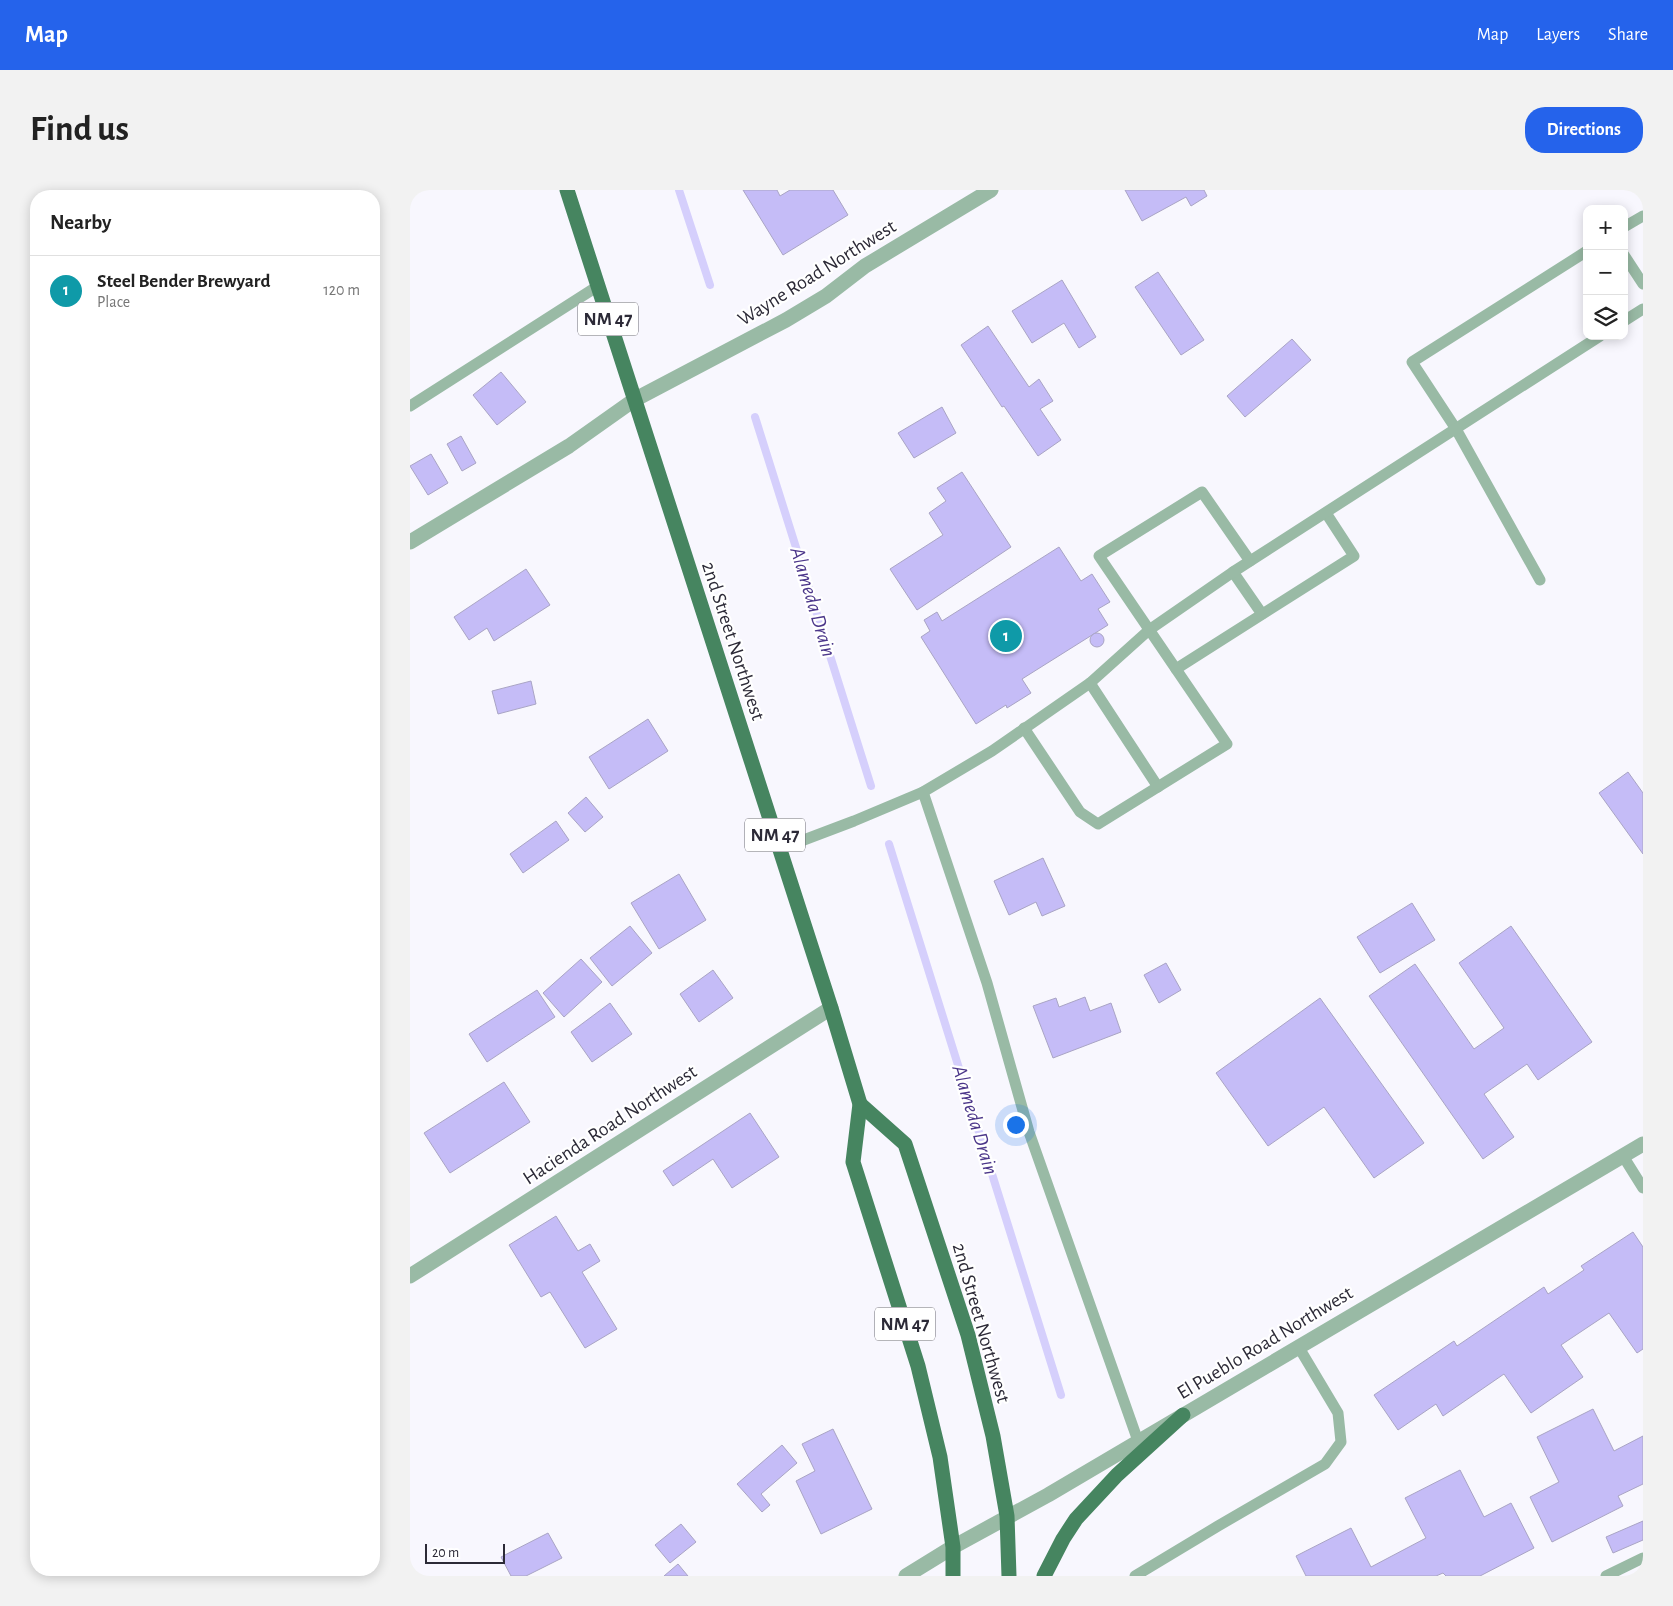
<!DOCTYPE html>
<html lang="en">
<head>
<meta charset="utf-8">
<style>
  :root { --surface:#fff; --page:#f2f2f2; --text:#222; --muted:#767676; --line:#e0e0e0; --accent:#2563eb }
  body { margin:0; font-family:"Alegreya Sans",sans-serif; background:var(--page); color:var(--text) }
  .controls { position:absolute; right:15px; top:15px; display:grid; overflow:hidden; border-radius:10px; box-shadow:0 2px 12px #0003 }
  .controls button { width:45px; height:45px; display:grid; place-items:center; padding:0; border:0; border-bottom:1px solid var(--line); background:var(--surface); color:var(--text); font:25px sans-serif }
  .scale { position:absolute; left:15px; bottom:12px; width:80px; box-sizing:border-box; padding-left:5px; border:2px solid #2c2a37; border-top:0; font-size:14px; line-height:18px; white-space:nowrap; color:#2c2a37; -webkit-text-stroke:4px #fff; paint-order:stroke }
  .you { position:absolute; left:605px; top:934px; width:18px; height:18px; margin:-12px; border:4px solid #fff; border-radius:50%; background:#1a73e8; box-shadow:0 0 0 8px #1a73e833 }
  .badge { display:grid; place-items:center; width:32px; height:32px; border-radius:50%; background:var(--accent); color:#fff; font-size:16px; font-weight:700 }
  .pin { position:absolute; translate:-50% -50%; border:2px solid #fff; box-shadow:0 1px 5px #0006 }
  .list { margin:0; padding:0; list-style:none }
  h2 { display:flex; justify-content:space-between; align-items:center; height:65px; margin:0; padding:0 20px; font-size:21px }
  h2 small { font-size:16px; font-weight:400; color:var(--muted) }
  .list li { display:grid; grid-template-columns:32px 1fr auto; gap:15px; align-items:center; box-sizing:border-box; height:70px; padding:0 20px; border-top:1px solid var(--line) }
  .list b { display:block; font-size:19px; white-space:nowrap }
  .list p { margin:0; font-size:16px; white-space:nowrap; color:var(--muted) }
  .list em { font-size:16px; font-style:normal; color:var(--muted) }
  .icon { flex:none; width:28px; height:28px; fill:none; stroke:currentColor; stroke-width:2; stroke-linecap:round; stroke-linejoin:round }
  .map { position:relative; flex:none; width:1233px; height:1386px; overflow:hidden; border-radius:20px }
  header { display:flex; align-items:center; gap:30px; box-sizing:border-box; height:70px; padding:0 25px; background:var(--accent); color:#fff }
  header strong { font-size:24px }
  nav { display:flex; gap:28px; margin-inline-start:auto; font-size:18px }
  .intro { display:flex; align-items:center; justify-content:space-between; box-sizing:border-box; height:120px; padding:0 30px }
  h1 { margin:0; font-size:35px }
  .button { padding:12px 22px; border-radius:20px; background:var(--accent); color:#fff; font-size:18px; font-weight:700 }
  main { display:flex; gap:30px; padding:0 30px }
  aside { flex:1; background:var(--surface); border-radius:20px; box-shadow:0 2px 12px #0003 }
  .map>svg:first-child { display:block }
  .lines { fill:none; stroke-linecap:round; stroke-linejoin:round }
  .stream { stroke:#d5cffc; stroke-width:8 }
  .building { fill:#c5bcf7; stroke:#a9a4c4 }
  .service { stroke:#99baa5; stroke-width:11 }
  .minor { stroke:#99baa5; stroke-width:15 }
  .tertiary { stroke:#99baa5; stroke-width:15 }
  .primary { stroke:#468560; stroke-width:15 }
  .labels { text-anchor:middle; dominant-baseline:central; stroke-width:4.5; stroke-linejoin:round; paint-order:stroke }
  .shield { fill:#fff; stroke:#6b6a73; stroke-width:1 }
  .shield-label { font-size:19px; font-weight:bold; fill:#2c2a37 }
  .street-label { font-size:20px; fill:#2c2a37; stroke:#fff }
  .water-label { font-size:21px; font-style:italic; fill:#4c378a; stroke:#fff }
</style>
</head>
<body>
<header>
<strong>Map</strong>
<nav><a>Map</a><a>Layers</a><a>Share</a></nav>
</header>
<div class="intro"><h1>Find us</h1><a class="button">Directions</a></div>
<main>
<aside>
<h2>Nearby<small></small></h2>
<ul class="list">
<li><span class="badge" style="background:#0f9aa8">1</span><div><b>Steel Bender Brewyard</b><p>Place</p></div><em>120 m</em></li>
</ul>
</aside>
<div class="map">
<svg width="1233" height="1386" viewBox="0 0 1233 1386">
  <rect width="100%" height="100%" fill="#f8f7fe"/>
  <g class="lines">
    <g class="stream">
      <path d="M 269,0 L 300,95"/>
      <path d="M 345,227 L 461,596"/>
      <path d="M 479,654 L 651,1205"/>
    </g>
  </g>
  <g class="building">
    <path d="M 333,0 L 367,0 L 370,6 L 380,0 L 423,0 L 438,25 L 373,65 Z"/>
    <path d="M 715,0 L 794,0 L 797,6 L 781,16 L 776,7 L 732,31 Z"/>
    <path d="M 748,82 L 794,150 L 771,165 L 725,97 Z"/>
    <path d="M 652,90 L 686,147 L 669,158 L 654,133 L 622,153 L 602,121 Z"/>
    <path d="M 578,136 L 619,197 L 629,189 L 643,211 L 630,219 L 651,250 L 628,266 L 594,216 L 592,217 L 551,155 Z"/>
    <path d="M 882,149 L 901,170 L 835,227 L 817,206 Z"/>
    <path d="M 91,182 L 116,212 L 87,235 L 63,205 Z"/>
    <path d="M 532,217 L 546,243 L 504,268 L 488,243 Z"/>
    <path d="M 51,246 L 66,273 L 52,281 L 37,254 Z"/>
    <path d="M 21,264 L 38,293 L 18,305 L 0,276 Z"/>
    <path d="M 552,282 L 601,357 L 507,420 L 480,379 L 533,345 L 519,323 L 536,311 L 527,298 Z"/>
    <path d="M 649,357 L 671,391 L 682,384 L 700,412 L 688,419 L 698,435 L 612,489 L 621,503 L 597,518 L 596,515 L 566,534 L 511,447 L 520,441 L 514,430 L 527,422 L 532,431 Z"/>
    <path d="M 116,379 L 140,415 L 84,451 L 77,438 L 59,450 L 44,427 Z"/>
    <circle cx="687" cy="450" r="7"/>
    <path d="M 121,491 L 126,514 L 88,524 L 82,501 Z"/>
    <path d="M 238,529 L 258,561 L 199,599 L 179,567 Z"/>
    <path d="M 1218,582 L 1233,603 L 1233,664 L 1189,603 Z"/>
    <path d="M 176,607 L 193,627 L 175,642 L 158,623 Z"/>
    <path d="M 146,631 L 159,650 L 113,683 L 100,664 Z"/>
    <path d="M 633,668 L 655,716 L 632,726 L 626,712 L 599,725 L 584,691 Z"/>
    <path d="M 269,684 L 296,730 L 249,759 L 221,713 Z"/>
    <path d="M 1002,713 L 1025,750 L 970,783 L 947,747 Z"/>
    <path d="M 220,736 L 242,763 L 202,796 L 180,768 Z"/>
    <path d="M 1101,736 L 1182,852 L 1128,890 L 1117,874 L 1074,904 L 1104,947 L 1073,969 L 959,806 L 1005,774 L 1064,859 L 1094,838 L 1049,773 Z"/>
    <path d="M 171,769 L 192,792 L 154,827 L 133,803 Z"/>
    <path d="M 756,773 L 771,800 L 749,813 L 734,785 Z"/>
    <path d="M 303,780 L 323,808 L 289,832 L 270,804 Z"/>
    <path d="M 127,800 L 145,827 L 77,872 L 59,844 Z"/>
    <path d="M 675,807 L 680,821 L 701,813 L 711,842 L 643,868 L 623,816 L 646,808 L 649,817 Z"/>
    <path d="M 910,808 L 1014,953 L 964,988 L 914,917 L 858,956 L 806,883 Z"/>
    <path d="M 200,813 L 222,844 L 182,872 L 161,842 Z"/>
    <path d="M 94,892 L 120,932 L 40,983 L 14,943 Z"/>
    <path d="M 340,923 L 369,967 L 322,998 L 303,969 L 263,996 L 253,981 Z"/>
    <path d="M 146,1026 L 168,1061 L 180,1054 L 190,1071 L 172,1082 L 207,1139 L 175,1158 L 140,1102 L 131,1107 L 99,1055 Z"/>
    <path d="M 1223,1042 L 1233,1057 L 1233,1159 L 1227,1163 L 1199,1123 L 1151,1155 L 1173,1187 L 1121,1223 L 1094,1184 L 1033,1226 L 1026,1214 L 988,1240 L 964,1205 L 1044,1151 L 1047,1156 L 1134,1097 L 1138,1104 L 1174,1080 L 1171,1076 Z"/>
    <path d="M 1183,1219 L 1204,1261 L 1233,1246 L 1233,1294 L 1208,1306 L 1213,1316 L 1142,1352 L 1120,1307 L 1149,1292 L 1127,1247 Z"/>
    <path d="M 423,1239 L 462,1319 L 411,1344 L 386,1291 L 405,1281 L 392,1254 Z"/>
    <path d="M 372,1255 L 387,1273 L 351,1304 L 360,1315 L 352,1322 L 327,1294 Z"/>
    <path d="M 1050,1280 L 1074,1327 L 1101,1313 L 1124,1358 L 1070,1386 L 1036,1386 L 1033,1383 L 1026,1386 L 896,1386 L 886,1366 L 941,1338 L 961,1377 L 1016,1348 L 995,1308 Z"/>
    <path d="M 1233,1331 L 1233,1350 L 1203,1363 L 1196,1347 Z"/>
    <path d="M 271,1334 L 286,1352 L 260,1373 L 245,1355 Z"/>
    <path d="M 138,1343 L 152,1368 L 116,1386 L 101,1386 L 91,1367 Z"/>
    <path d="M 268,1374 L 278,1386 L 254,1386 Z"/>
  </g>
  <g class="lines">
    <g class="service">
      <path d="M 1214,37 L 1233,26"/>
      <path d="M 1214,65 L 1233,94"/>
      <path d="M 1214,131 L 1233,119"/>
      <path d="M 0,216 L 188,96"/>
      <path d="M 823,382 L 852,424"/>
      <path d="M 1130,390 L 1046,239 L 1002,172 L 1177,61"/>
      <path d="M 766,479 L 944,366 L 916,323"/>
      <path d="M 680,493 L 748,597"/>
      <path d="M 614,538 L 670,622 L 688,634 L 817,554 L 689,366 L 792,302 L 840,371"/>
      <path d="M 513,602 L 582,561 L 680,493 L 739,440 L 823,382 L 1190,146"/>
      <path d="M 370,659 L 444,631 L 513,602 L 577,793 L 619,942 L 728,1251"/>
      <path d="M 1213,966 L 1233,998"/>
      <path d="M 725,1386 L 808,1336 L 915,1274 L 931,1252 L 928,1223 L 888,1156"/>
      <path d="M 1196,1386 L 1233,1368"/>
    </g>
    <g class="minor">
      <path d="M 0,352 L 159,256 L 224,210 L 376,130 L 416,106 L 455,76 L 581,0"/>
      <path d="M 0,1086 L 421,818"/>
    </g>
    <path class="tertiary" d="M 496,1386 L 543,1357 L 638,1305 L 1233,954"/>
    <g class="primary">
      <path d="M 157,0 L 421,818 L 450,914 L 443,972 L 508,1176 L 530,1267 L 543,1357 L 543,1386"/>
      <path d="M 450,914 L 495,954 L 558,1145 L 583,1246 L 597,1326 L 599,1386"/>
      <path d="M 634,1386 L 653,1349 L 666,1329 L 707,1285 L 773,1225"/>
    </g>
  </g>
  <g class="labels">
    <g class="shield">
      <rect x="168" y="112.5" width="60" height="33" rx="4"/>
      <rect x="335" y="628.5" width="60" height="33" rx="4"/>
      <rect x="465" y="1117.5" width="60" height="33" rx="4"/>
    </g>
    <g class="shield-label">
      <text x="198" y="129">NM 47</text>
      <text x="365" y="645">NM 47</text>
      <text x="495" y="1134">NM 47</text>
    </g>
    <g class="street-label">
      <text transform="translate(407 83) rotate(-32)">Wayne Road Northwest</text>
      <text transform="translate(323 451) rotate(72)">2nd Street Northwest</text>
      <text transform="translate(200 935) rotate(-33)">Hacienda Road Northwest</text>
      <text transform="translate(571 1133) rotate(74)">2nd Street Northwest</text>
      <text transform="translate(855 1153) rotate(-31)">El Pueblo Road Northwest</text>
    </g>
    <g class="water-label">
      <text transform="translate(403 412) rotate(73)">Alameda Drain</text>
      <text transform="translate(565 930) rotate(73)">Alameda Drain</text>
    </g>
  </g>
</svg>
<div class="controls">
<button>+</button>
<button>−</button>
<button><svg class="icon" aria-label="layers" viewBox="0 0 24 24"><path d="M12 4l9 5-9 5-9-5zM3 14l9 5 9-5"/></svg></button>
</div>
<div class="scale">20 m</div>
<div class="you"></div>
<div class="pin badge" style="left:596px;top:446px;background:#0f9aa8">1</div>
</div>
</main>
</body>
</html>
